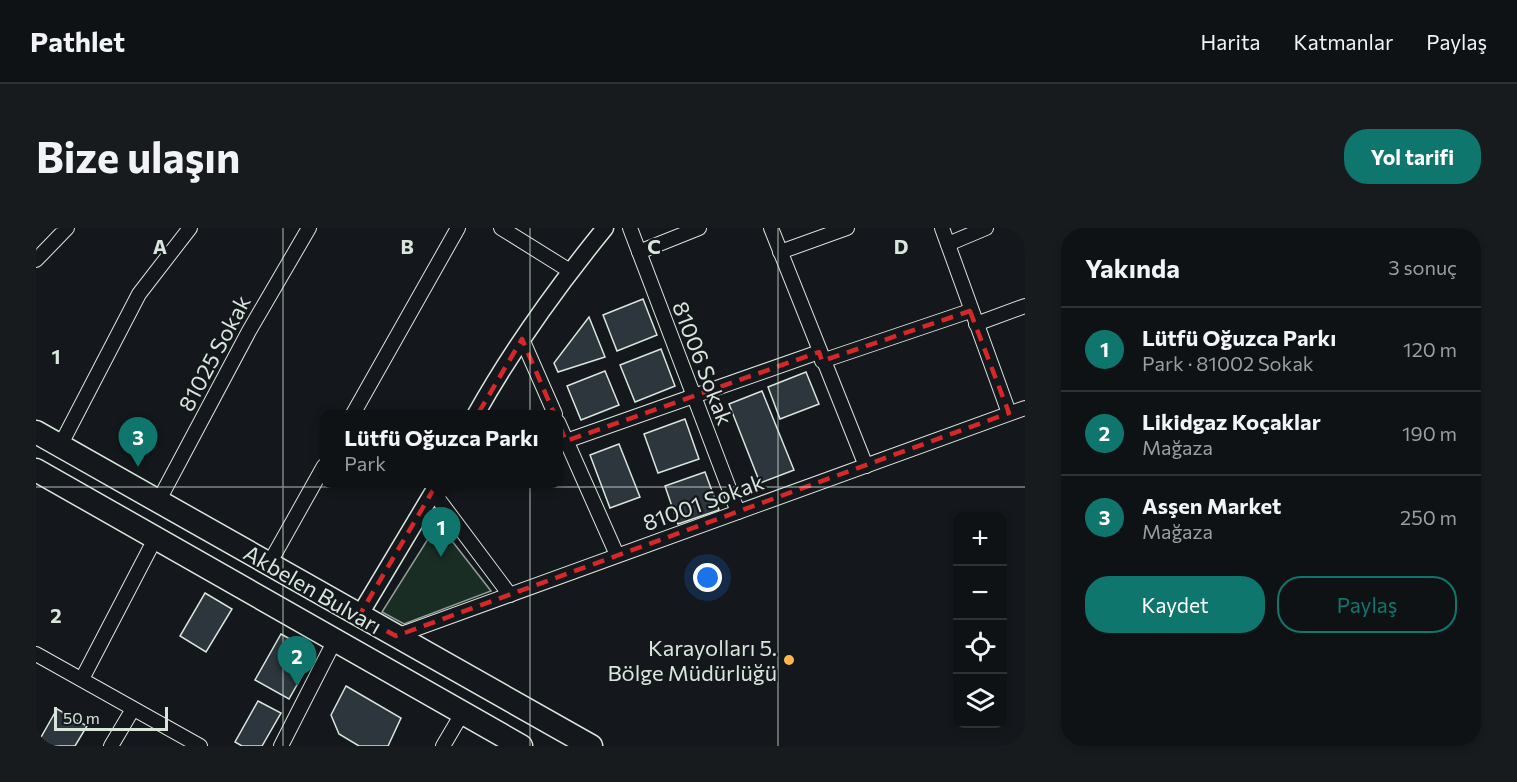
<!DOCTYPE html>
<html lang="tr">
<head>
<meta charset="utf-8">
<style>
  :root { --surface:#0f1215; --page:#181b1e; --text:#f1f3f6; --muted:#9b9ea0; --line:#2f3234; --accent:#0f766e }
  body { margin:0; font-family:Commissioner,sans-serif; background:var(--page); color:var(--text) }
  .controls { position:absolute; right:18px; bottom:18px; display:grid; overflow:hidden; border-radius:12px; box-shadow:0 3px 9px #0003 }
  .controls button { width:54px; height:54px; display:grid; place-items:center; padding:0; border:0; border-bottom:2px solid var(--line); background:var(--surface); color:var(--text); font:30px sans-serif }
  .scale { position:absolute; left:18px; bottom:15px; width:114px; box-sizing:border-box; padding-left:6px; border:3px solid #d8e6dc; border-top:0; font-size:16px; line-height:21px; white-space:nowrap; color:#d8e6dc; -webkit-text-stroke:4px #14181c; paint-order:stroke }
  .you { position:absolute; left:672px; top:350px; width:21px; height:21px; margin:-15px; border:4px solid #fff; border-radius:50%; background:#1a73e8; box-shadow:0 0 0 9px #1a73e833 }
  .badge { display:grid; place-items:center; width:39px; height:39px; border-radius:50%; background:var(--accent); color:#fff; font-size:20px; font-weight:700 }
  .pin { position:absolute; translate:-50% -50px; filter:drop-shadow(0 2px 3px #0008) }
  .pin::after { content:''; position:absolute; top:32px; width:21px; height:18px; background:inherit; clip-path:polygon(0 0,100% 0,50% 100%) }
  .popup { position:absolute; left:284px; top:182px; width:243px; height:78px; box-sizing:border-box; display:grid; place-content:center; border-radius:12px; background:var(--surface); filter:drop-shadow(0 2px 4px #0005); font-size:20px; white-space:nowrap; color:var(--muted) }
  .popup b { font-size:22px; color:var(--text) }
  .popup::after { content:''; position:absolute; left:50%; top:100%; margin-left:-12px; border:12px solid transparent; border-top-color:var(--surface) }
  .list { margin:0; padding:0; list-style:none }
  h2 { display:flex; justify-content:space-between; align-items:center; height:78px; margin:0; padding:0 24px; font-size:26px }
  h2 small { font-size:20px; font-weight:400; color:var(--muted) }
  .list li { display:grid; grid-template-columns:39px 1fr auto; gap:18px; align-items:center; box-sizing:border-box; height:84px; padding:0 24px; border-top:2px solid var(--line) }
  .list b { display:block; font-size:22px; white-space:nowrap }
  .list p { margin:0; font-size:20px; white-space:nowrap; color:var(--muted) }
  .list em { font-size:20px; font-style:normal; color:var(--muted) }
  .actions { display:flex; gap:12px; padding:18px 24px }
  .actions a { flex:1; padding:14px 0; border:2px solid var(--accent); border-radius:24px; text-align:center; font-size:21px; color:var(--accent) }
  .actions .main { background:var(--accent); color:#fff }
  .icon { flex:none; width:33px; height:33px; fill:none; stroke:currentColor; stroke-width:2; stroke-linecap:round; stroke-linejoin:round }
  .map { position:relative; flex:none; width:989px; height:518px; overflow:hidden; border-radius:24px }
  header { display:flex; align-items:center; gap:36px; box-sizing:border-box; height:84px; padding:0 30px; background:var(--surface); border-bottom:2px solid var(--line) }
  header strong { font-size:28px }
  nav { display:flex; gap:33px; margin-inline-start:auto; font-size:21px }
  .intro { display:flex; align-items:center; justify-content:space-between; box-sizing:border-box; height:144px; padding:0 36px }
  h1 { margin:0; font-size:42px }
  .button { padding:15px 27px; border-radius:24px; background:var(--accent); color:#fff; font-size:21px; font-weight:700 }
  main { display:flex; gap:36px; padding:0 36px }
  aside { flex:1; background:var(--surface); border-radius:24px; box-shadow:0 3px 9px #0003 }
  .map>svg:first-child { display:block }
  .green { fill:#1a2d24; stroke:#939e99; stroke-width:1.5 }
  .building { fill:#2c363c; stroke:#d8e6dc; stroke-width:1.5 }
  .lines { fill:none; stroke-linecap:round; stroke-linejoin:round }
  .minor-casing { stroke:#d8e6dc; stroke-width:16 }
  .tertiary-casing { stroke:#d8e6dc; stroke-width:19 }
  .primary-casing { stroke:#d8e6dc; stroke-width:25 }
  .minor { stroke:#14181c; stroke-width:14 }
  .tertiary { stroke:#14181c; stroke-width:16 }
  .primary { stroke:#14181c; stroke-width:22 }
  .marked { fill:none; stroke:#d62828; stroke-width:4.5; stroke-dasharray:12 8; stroke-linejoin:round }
  .grid { fill:none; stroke:#d8e6dc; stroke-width:1.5; stroke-opacity:0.55 }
  .poi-dot { fill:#ffb74d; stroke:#14181c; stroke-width:2 }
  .labels { text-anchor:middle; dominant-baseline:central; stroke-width:4.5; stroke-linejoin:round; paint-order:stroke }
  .street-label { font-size:22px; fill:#d8e6dc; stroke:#14181c }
  .poi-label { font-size:22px; fill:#d8e6dc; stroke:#14181c; text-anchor:end }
  .grid-label { font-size:20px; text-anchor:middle; font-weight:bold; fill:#d8e6dc; stroke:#14181c; stroke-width:4.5; stroke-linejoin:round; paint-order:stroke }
</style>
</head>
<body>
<header>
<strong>Pathlet</strong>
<nav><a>Harita</a><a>Katmanlar</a><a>Paylaş</a></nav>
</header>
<div class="intro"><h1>Bize ulaşın</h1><a class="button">Yol tarifi</a></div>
<main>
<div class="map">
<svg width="989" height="518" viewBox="0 0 989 518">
  <rect width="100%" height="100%" fill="#14181c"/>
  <path class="green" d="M 402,295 L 455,363 L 368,396 L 346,384 Z"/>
  <g class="building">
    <path d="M 607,71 L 621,107 L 581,123 L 567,87 Z"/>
    <path d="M 553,89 L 569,129 L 522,144 L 518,135 Z"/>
    <path d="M 625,121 L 639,158 L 599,174 L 584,137 Z"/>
    <path d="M 569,143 L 583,177 L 545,192 L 531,158 Z"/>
    <path d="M 770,144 L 783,176 L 744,191 L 732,159 Z"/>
    <path d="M 726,163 L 758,242 L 724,255 L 693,176 Z"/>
    <path d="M 649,191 L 663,231 L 622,245 L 608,206 Z"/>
    <path d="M 583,216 L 604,269 L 574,280 L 554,227 Z"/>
    <path d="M 669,244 L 683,282 L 642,296 L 629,258 Z"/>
    <path d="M 169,365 L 196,381 L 170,424 L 144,408 Z"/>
    <path d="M 245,406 L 279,425 L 253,471 L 219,452 Z"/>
    <path d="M 310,458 L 365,490 L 352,518 L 323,518 L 303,506 L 295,487 Z"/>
    <path d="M 222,473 L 245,485 L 226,518 L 206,518 L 199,514 Z"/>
    <path d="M 21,481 L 51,498 L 39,518 L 0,518 Z"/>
  </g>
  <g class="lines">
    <defs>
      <g id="minor">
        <path d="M 465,0 L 534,43"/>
        <path d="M 594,0 L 702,284"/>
        <path d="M 735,0 L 830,238"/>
        <path d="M 906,0 L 973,185"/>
        <path d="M 912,16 L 950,0"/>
        <path d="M 603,24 L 663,0"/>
        <path d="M 744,24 L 811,0"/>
        <path d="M 0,32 L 31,0"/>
        <path d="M 940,96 L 989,78"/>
        <path d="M 486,111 L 519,186"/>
        <path d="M 786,133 L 934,83"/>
        <path d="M 317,186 L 422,0"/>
        <path d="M 522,194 L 581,327"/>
        <path d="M 530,213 L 783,124"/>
        <path d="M 24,218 L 103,66 L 154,0"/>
        <path d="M 397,264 L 474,367"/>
        <path d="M 123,272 L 213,103 L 273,0"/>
        <path d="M 233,336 L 288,238"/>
        <path d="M 360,408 L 989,180"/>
        <path d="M 0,426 L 164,518"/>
        <path d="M 46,451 L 120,309"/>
        <path d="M 75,518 L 97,481"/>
        <path d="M 245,518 L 300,410"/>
        <path d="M 407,518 L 427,484"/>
      </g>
      <g id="tertiary">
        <path d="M 440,186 C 477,120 521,59 569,0"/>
        <path d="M 323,388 L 402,256"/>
      </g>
      <g id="primary">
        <path d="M 0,204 L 555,518"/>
        <path d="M 0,242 L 485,518"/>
      </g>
    </defs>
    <use href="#minor" class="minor-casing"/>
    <use href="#tertiary" class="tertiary-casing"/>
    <use href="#primary" class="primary-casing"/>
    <use href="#minor" class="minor"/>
    <use href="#tertiary" class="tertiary"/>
    <use href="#primary" class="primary"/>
  </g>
  <path class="marked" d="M 934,83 L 973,185 L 360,408 L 323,388 L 486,111 L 530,213 L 783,124 L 786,133 Z"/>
  <path class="grid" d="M 247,0 L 247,518M 494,0 L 494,518M 742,0 L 742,518M 0,259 L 989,259"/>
  <circle class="poi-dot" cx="753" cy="432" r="6"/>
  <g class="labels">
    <g class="street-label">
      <text transform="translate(178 125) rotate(-62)">81025 Sokak</text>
      <text transform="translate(667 135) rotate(69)">81006 Sokak</text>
      <text transform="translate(667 274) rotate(-20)">81001 Sokak</text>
      <text transform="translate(277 361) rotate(30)">Akbelen Bulvarı</text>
    </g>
    <g class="poi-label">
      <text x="741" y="419">Karayolları 5.<tspan x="741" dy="25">Bölge Müdürlüğü</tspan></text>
    </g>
  </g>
  <g class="grid-label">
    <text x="124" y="26">A</text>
    <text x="371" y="26">B</text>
    <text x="618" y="26">C</text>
    <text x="865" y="26">D</text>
    <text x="20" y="136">1</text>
    <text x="20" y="395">2</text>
  </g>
</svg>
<div class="controls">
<button>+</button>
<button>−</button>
<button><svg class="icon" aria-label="locate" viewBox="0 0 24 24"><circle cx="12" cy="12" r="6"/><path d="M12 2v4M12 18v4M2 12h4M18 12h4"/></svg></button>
<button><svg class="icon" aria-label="layers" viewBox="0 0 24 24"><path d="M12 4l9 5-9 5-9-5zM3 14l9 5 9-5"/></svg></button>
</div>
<div class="scale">50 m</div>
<div class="you"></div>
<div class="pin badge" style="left:405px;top:329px">1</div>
<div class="popup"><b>Lütfü Oğuzca Parkı</b>Park</div>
<div class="pin badge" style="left:261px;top:458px">2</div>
<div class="pin badge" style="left:102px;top:239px">3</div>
</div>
<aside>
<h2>Yakında<small>3 sonuç</small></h2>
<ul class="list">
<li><span class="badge">1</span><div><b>Lütfü Oğuzca Parkı</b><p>Park · 81002 Sokak</p></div><em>120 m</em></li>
<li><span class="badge">2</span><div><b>Likidgaz Koçaklar</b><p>Mağaza</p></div><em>190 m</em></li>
<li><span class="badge">3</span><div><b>Asşen Market</b><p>Mağaza</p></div><em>250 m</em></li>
</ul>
<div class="actions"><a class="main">Kaydet</a><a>Paylaş</a></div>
</aside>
</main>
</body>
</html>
